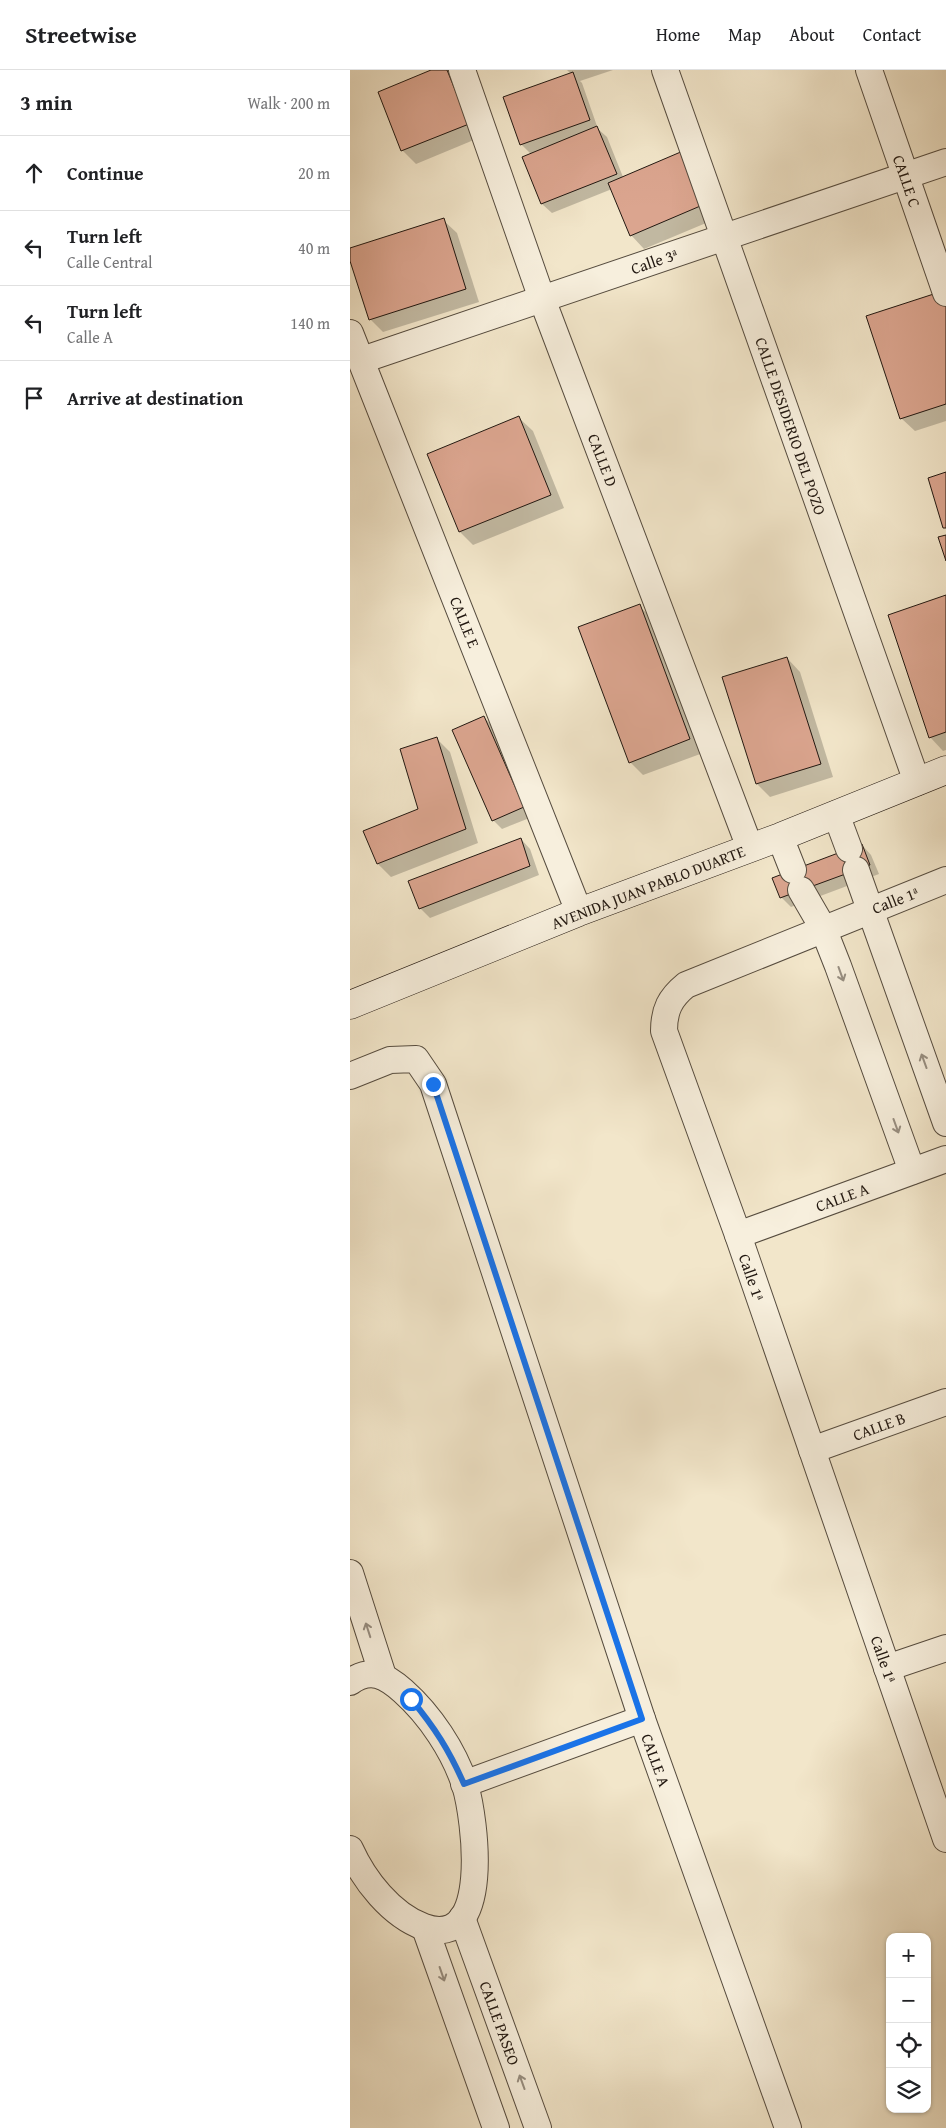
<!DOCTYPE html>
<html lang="en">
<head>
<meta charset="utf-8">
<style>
  :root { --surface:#fff; --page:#f6f6f6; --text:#202124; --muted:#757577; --line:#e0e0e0 }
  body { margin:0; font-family:"Gentium Book Plus",serif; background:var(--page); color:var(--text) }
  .controls { position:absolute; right:15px; bottom:15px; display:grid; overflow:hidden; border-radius:10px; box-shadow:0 1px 4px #0004 }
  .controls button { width:45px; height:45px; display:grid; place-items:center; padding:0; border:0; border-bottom:1px solid var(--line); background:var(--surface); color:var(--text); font:25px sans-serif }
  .stop { position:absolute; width:15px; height:15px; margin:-11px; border:4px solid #1a73e8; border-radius:50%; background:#fff }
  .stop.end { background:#1a73e8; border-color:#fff; box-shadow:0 1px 5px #0008 }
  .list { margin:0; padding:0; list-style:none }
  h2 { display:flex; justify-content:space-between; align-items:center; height:65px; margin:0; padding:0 20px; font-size:21px }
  h2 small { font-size:16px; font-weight:400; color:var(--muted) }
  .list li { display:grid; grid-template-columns:32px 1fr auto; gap:15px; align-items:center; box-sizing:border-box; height:75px; padding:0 20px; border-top:1px solid var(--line) }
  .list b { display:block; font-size:19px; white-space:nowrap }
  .list p { margin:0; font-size:16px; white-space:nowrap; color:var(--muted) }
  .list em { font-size:16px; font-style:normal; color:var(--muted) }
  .icon { flex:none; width:28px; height:28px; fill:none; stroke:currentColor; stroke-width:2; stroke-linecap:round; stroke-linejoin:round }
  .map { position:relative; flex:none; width:596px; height:2058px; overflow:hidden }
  header { display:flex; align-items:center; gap:30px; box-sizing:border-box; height:70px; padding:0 25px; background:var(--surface); border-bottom:1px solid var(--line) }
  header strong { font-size:24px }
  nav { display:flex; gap:28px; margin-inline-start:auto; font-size:18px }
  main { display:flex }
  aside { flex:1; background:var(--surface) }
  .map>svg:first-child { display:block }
  .shadow { fill:#0003 }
  .building { fill:#dba58f; stroke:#221811 }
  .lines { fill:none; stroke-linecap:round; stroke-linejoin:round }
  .street-casing { stroke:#564c3f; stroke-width:28 }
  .secondary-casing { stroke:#221811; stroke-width:29 }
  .street { stroke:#f7efdd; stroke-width:26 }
  .secondary { stroke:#f7efdd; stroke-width:28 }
  .oneway { stroke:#978e81 }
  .route { stroke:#1a73e8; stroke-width:6 }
  .labels { text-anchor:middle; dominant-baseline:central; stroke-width:4; stroke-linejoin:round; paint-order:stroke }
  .street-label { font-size:16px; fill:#221811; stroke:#f7efdd }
</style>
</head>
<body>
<header>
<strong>Streetwise</strong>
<nav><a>Home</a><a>Map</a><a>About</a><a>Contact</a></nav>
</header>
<main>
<aside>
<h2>3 min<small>Walk · 200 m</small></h2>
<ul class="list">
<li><svg class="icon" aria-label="ahead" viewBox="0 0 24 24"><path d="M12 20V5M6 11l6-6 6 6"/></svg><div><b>Continue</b></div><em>20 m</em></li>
<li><svg class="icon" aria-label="left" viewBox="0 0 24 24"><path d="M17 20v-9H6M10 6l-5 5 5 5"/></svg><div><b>Turn left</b><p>Calle Central</p></div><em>40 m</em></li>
<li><svg class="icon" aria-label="left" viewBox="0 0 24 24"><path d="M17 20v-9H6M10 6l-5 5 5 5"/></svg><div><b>Turn left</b><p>Calle A</p></div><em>140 m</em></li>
<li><svg class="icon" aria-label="arrive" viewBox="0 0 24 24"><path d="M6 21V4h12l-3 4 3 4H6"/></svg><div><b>Arrive at destination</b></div></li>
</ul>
</aside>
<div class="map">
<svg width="596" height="2058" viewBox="0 0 596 2058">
  <rect width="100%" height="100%" fill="#f2e6ca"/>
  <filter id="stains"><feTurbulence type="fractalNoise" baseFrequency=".004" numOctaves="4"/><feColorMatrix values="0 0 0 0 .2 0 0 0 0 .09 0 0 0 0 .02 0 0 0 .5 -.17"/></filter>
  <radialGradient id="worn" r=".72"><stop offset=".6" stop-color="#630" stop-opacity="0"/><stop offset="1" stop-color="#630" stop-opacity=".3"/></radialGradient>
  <g class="shadow">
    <path d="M 85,0 L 98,0 L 108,10 L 131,67 L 66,94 L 52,80 Z"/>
    <path d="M 217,0 L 263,0 L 230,11 L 232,13 L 248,59 L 257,67 L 273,107 L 333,82 L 368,148 L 294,179 L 281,165 L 262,119 L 202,143 L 192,134 L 173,87 L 181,84 L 171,74 L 221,4 Z"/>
    <path d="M 93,150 L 107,163 L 129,232 L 33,262 L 20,249 L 0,186 L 0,179 Z"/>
    <path d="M 596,221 L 596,351 L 565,361 L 551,348 Z"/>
    <path d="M 169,348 L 183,361 L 214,438 L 123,475 L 110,462 Z"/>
    <path d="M 596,526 L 596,680 L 593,681 L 580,667 Z"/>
    <path d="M 289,536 L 303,549 L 353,683 L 293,705 L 280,692 Z"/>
    <path d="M 437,588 L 450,602 L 483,707 L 420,727 L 407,714 Z"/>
    <path d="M 134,647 L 143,657 L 182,747 L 152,759 L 143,750 Z"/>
    <path d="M 87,669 L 100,682 L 128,773 L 41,807 L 28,794 L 70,739 Z"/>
    <path d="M 171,769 L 180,779 L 189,805 L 80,848 L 70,838 Z"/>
    <path d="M 512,775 L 521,785 L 529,804 L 441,837 L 431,827 Z"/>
  </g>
  <g class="building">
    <path d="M 81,0 L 97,0 L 119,54 L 51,81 L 28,22 Z"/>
    <path d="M 223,2 L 240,50 L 170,75 L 153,27 Z"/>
    <path d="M 247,56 L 267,104 L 191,134 L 172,87 Z"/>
    <path d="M 333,81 L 355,134 L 280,166 L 258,113 Z"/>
    <path d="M 94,148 L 116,219 L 19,250 L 0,191 L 0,178 Z"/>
    <path d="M 596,220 L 596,334 L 550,349 L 516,246 Z"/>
    <path d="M 169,346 L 201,425 L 109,462 L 77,384 Z"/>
    <path d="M 596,402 L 596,458 L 593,458 L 578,408 Z"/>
    <path d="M 596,465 L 596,491 L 588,467 Z"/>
    <path d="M 596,525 L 596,662 L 579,668 L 538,545 Z"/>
    <path d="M 290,534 L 340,669 L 279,693 L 228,557 Z"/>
    <path d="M 437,587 L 471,694 L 406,714 L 372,607 Z"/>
    <path d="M 134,646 L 174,737 L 142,751 L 102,660 Z"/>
    <path d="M 87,667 L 116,759 L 27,794 L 13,761 L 68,739 L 50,679 Z"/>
    <path d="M 171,768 L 180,796 L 69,839 L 58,811 Z"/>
    <path d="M 512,774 L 520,795 L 430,828 L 422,808 Z"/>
  </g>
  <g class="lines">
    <defs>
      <g id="street">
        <path d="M 112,0 L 192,229 L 400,778"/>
        <path d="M 315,0 L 567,712"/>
        <path d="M 519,0 L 596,223"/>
        <path d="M 0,263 L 229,842"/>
        <path d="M 12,290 L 596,92"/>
        <path d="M 486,744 L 499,779"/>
        <path d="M 430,767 L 443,800"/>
        <path d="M 506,800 L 596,1053"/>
        <path d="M 596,810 L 336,915 C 320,928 314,940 314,961 L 388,1165 L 596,1769"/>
        <path d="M 451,820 L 473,858 L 488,896 L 562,1101"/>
        <path d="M 0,1006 L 40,990 L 66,989 L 83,1014 L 292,1649 L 438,2058"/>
        <path d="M 388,1165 L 596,1089"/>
        <path d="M 462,1380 L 596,1332"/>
        <path d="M 0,1503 L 33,1606"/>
        <path d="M 537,1598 L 596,1578"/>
        <path d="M 0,1612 C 21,1597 36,1606 53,1621 C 80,1645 104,1681 115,1715 C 125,1748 143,1882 74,1857 C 41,1845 14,1810 0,1779"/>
        <path d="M 114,1714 L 292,1649"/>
        <path d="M 112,1848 L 188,2058"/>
        <path d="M 75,1858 L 146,2058"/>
      </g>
      <path id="secondary" d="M 0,935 L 229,842 L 430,767 L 596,700"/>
    </defs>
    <use href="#street" class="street-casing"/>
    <use href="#secondary" class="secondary-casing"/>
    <use href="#street" class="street"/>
    <use href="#secondary" class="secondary"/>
  </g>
  <defs><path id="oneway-shaft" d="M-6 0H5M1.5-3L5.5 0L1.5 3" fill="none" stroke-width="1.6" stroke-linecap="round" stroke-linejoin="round" transform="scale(1.25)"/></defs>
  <g class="oneway">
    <use href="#oneway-shaft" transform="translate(491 904) rotate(70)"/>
    <use href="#oneway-shaft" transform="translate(574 991) rotate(-110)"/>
    <use href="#oneway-shaft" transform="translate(546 1056) rotate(70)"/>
    <use href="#oneway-shaft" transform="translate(18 1560) rotate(-108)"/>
    <use href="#oneway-shaft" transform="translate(92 1904) rotate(71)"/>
    <use href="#oneway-shaft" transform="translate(172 2012) rotate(-110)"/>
  </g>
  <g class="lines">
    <path class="route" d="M 61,1629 C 85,1658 99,1680 114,1714 L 292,1649 L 83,1014"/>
  </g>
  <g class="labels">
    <g class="street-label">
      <text transform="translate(557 111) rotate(71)">CALLE C</text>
      <text transform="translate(304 191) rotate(-19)">Calle 3ª</text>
      <text transform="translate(441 356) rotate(71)">CALLE DESIDERIO DEL POZO</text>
      <text transform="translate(253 390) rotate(69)">CALLE D</text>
      <text transform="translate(115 552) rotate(68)">CALLE E</text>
      <text transform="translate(298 817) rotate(-21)">AVENIDA JUAN PABLO DUARTE</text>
      <text transform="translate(545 830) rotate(-21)">Calle 1ª</text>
      <text transform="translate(492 1127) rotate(-20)">CALLE A</text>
      <text transform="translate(402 1207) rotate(71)">Calle 1ª</text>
      <text transform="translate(529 1356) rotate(-20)">CALLE B</text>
      <text transform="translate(534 1589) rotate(71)">Calle 1ª</text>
      <text transform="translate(306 1690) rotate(70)">CALLE A</text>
      <text transform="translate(150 1953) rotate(70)">CALLE PASEO</text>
    </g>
  </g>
  <rect width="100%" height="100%" filter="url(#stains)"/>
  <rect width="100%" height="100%" fill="url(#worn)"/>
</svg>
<div class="controls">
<button>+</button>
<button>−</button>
<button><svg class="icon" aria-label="locate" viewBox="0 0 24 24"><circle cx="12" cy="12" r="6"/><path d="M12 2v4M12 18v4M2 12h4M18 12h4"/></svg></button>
<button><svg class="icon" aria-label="layers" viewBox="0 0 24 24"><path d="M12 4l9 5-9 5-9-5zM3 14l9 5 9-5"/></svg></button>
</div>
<div class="stop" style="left:61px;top:1629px"></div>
<div class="stop end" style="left:83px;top:1014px"></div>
</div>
</main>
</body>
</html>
